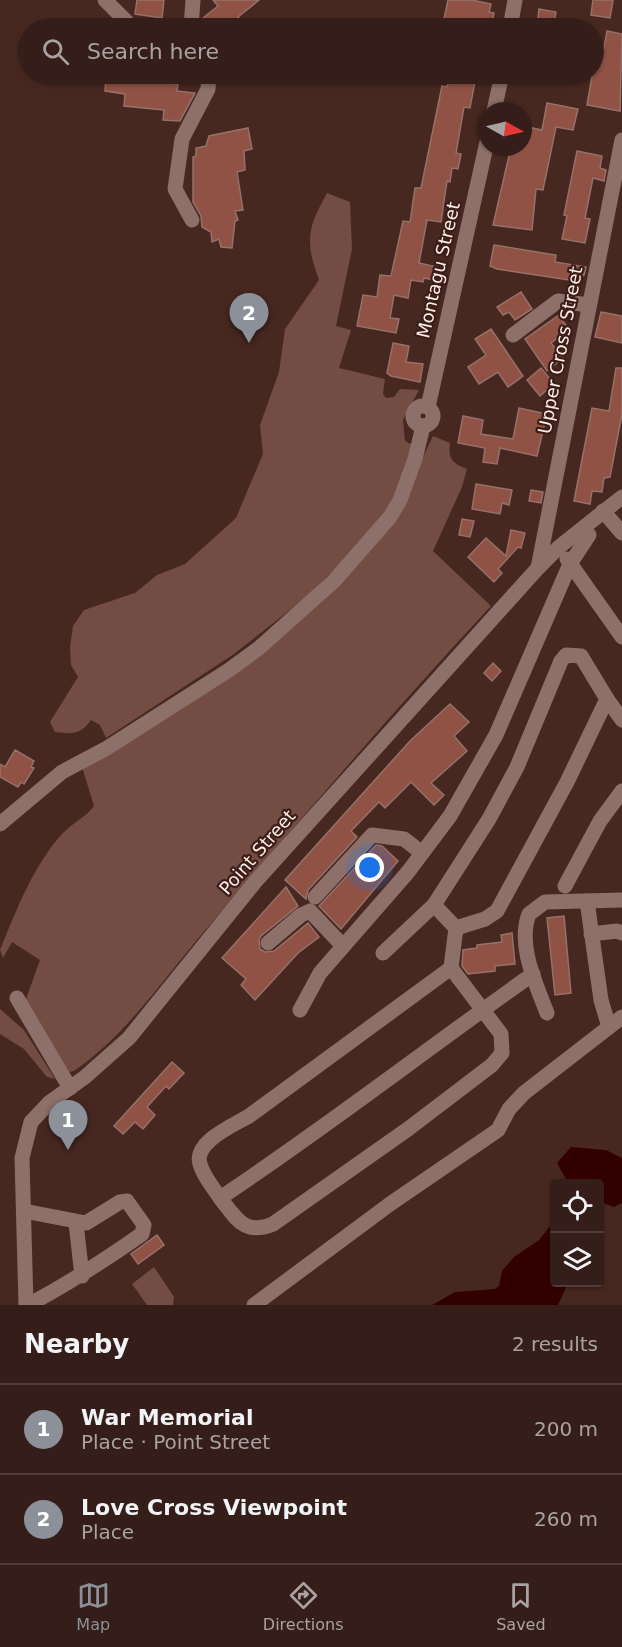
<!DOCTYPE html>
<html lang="en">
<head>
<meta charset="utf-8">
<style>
  :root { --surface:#351e19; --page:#3d2722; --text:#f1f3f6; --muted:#aaa2a2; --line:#4f3c38; --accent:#8c9099 }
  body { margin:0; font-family:"DejaVu Sans",sans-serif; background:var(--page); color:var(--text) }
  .controls { position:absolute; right:18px; bottom:18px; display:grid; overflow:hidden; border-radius:6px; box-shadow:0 2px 4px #0004 }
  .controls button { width:54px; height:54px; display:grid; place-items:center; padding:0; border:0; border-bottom:2px solid var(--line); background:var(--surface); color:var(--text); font:30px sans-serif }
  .compass { position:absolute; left:478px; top:102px; width:54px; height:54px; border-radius:50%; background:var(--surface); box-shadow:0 2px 4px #0004; rotate:98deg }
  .you { position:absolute; left:370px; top:868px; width:21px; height:21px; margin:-15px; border:4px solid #fff; border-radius:50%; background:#1a73e8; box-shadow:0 0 0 9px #1a73e833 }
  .badge { display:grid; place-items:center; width:39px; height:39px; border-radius:50%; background:var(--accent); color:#fff; font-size:20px; font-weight:700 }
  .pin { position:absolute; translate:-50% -50px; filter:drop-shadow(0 2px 3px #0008) }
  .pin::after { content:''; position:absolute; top:32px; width:21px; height:18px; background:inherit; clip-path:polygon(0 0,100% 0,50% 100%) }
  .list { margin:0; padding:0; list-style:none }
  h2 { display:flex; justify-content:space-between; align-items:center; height:78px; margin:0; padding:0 24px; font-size:26px }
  h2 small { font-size:20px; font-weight:400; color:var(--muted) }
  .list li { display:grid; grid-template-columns:39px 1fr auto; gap:18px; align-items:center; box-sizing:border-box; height:90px; padding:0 24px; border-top:2px solid var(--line) }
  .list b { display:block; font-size:22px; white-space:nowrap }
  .list p { margin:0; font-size:20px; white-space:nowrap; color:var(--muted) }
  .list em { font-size:20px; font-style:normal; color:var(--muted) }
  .icon { flex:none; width:33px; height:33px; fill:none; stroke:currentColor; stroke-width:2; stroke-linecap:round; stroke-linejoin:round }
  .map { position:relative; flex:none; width:622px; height:1305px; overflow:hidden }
  .search { position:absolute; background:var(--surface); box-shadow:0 2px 4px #0004; left:18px; right:18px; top:18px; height:66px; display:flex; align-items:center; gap:15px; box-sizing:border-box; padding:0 21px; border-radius:33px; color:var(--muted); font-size:22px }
  .sheet { height:258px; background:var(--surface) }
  nav { display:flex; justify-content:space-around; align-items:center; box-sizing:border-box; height:84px; border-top:2px solid var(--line); background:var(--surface); font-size:16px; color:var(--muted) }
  nav a { display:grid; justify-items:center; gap:3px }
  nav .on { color:var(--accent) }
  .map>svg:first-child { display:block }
  .green { fill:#734c43 }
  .water { fill:#300 }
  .building { fill:#8f5245; stroke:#957169; stroke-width:1.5 }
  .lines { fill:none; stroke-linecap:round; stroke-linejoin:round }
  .minor { stroke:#8d7069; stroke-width:15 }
  .labels { text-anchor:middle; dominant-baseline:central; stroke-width:4.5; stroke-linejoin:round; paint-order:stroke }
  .street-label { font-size:18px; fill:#fdece8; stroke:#3c1e18 }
</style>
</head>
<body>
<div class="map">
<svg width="622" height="1305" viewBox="0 0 622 1305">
  <rect width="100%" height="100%" fill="#472821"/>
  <g class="green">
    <path d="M 327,193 L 350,202 L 352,249 L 336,326 L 351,330 L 339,368 L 385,379 L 383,394 L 386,398 L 394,397 L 400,389 L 419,390 L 403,420 L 405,441 L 411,444 L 413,450 L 396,500 L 346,559 L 304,599 L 234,654 L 106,738 L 100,725 L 91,720 C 81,735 71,734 55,732 L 50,722 L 78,677 L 71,665 L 70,647 L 73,626 L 84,610 L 135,593 L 157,575 L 185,564 L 236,518 L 263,454 L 260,425 L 279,372 L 285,329 L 319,280 C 305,241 307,229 327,193 Z"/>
    <path d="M 433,436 L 450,443 C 448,459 452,463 467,469 L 462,487 L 433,551 L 491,606 C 394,710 302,818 209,926 C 165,976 129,1033 74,1071 L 69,1072 L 26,999 L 40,960 L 12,942 L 3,958 L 0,950 C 16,911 33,866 62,834 C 72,823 85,818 94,806 L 82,767 L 113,751 L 345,574 L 418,467 Z"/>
    <path d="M 0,1009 L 24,1030 L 55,1079 L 47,1077 L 24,1049 L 0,1034 Z"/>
    <path d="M 154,1267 L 174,1297 L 173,1305 L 147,1305 L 132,1284 Z"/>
  </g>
  <g class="water">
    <path d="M 571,1147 L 606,1150 L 622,1158 L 622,1203 L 614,1207 L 600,1202 L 600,1184 L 568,1183 L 557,1163 Z"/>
    <path d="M 554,1221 L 554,1282 L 568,1283 L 558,1305 L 432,1305 L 455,1292 L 495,1289 L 499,1286 L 502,1271 L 514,1257 L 539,1240 Z"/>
  </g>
  <g class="building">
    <path d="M 137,0 L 164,0 L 162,18 L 135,14 Z"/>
    <path d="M 213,0 L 259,0 L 238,17 L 244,23 L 237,28 L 211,28 L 203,18 L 218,6 Z"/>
    <path d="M 448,0 L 472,0 L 491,4 L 489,12 L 494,13 L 492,24 L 488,23 L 487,28 L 464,28 L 443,24 Z"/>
    <path d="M 593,0 L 613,0 L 610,18 L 591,15 Z"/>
    <path d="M 539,9 L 556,12 L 553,28 L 537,26 Z"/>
    <path d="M 607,31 L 622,34 L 620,111 L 587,105 L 594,64 L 601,65 Z"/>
    <path d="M 116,74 L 137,74 L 136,78 L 178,84 L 177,91 L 195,93 L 180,121 L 163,120 L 164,110 L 124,106 L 125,94 L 105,91 L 106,75 L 116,76 Z"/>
    <path d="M 464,74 L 476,76 L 470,108 L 464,107 L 456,153 L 461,154 L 458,169 L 452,168 L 450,182 L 447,181 L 441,222 L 427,220 L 419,263 L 437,267 L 434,280 L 424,278 L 423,282 L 411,280 L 408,298 L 394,295 L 390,318 L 399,319 L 396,333 L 357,326 L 363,295 L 377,297 L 380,275 L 391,276 L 403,221 L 410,222 L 415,188 L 421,188 L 442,86 L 447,87 L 449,78 L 456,79 Z"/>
    <path d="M 547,103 L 578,109 L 573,130 L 556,127 L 543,190 L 536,189 L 532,230 L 493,225 L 511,147 L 523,147 L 523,126 L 542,130 Z"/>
    <path d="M 248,128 L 252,149 L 244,151 L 245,170 L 237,172 L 243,210 L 235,211 L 238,220 L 235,221 L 232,248 L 221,247 L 219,239 L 212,242 L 211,232 L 202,227 L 201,216 L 193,202 L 193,157 L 196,156 L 196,148 L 206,146 L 209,136 Z"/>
    <path d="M 577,151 L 602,156 L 600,168 L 606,170 L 604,181 L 593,178 L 585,218 L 590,219 L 585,243 L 562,239 L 567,216 L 564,215 Z"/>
    <path d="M 494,245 L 556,255 L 555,262 L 586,267 L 584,275 L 576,281 L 497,269 L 490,266 Z"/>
    <path d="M 521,292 L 532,309 L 515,320 L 509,312 L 503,315 L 497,307 Z"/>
    <path d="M 601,312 L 622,316 L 622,343 L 595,337 Z"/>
    <path d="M 559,315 L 569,330 L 551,343 L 563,358 L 547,371 L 525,339 Z"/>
    <path d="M 491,329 L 523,376 L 508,387 L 498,372 L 479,384 L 468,367 L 486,355 L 475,339 Z"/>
    <path d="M 393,343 L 409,346 L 406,362 L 423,364 L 420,382 L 391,376 L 387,373 Z"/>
    <path d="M 541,368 L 554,384 L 540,396 L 527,380 Z"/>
    <path d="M 616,368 L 622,368 L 622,414 L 610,477 L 604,478 L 602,492 L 592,491 L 590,504 L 574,501 L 592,408 L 609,411 Z"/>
    <path d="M 519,408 L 547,414 L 537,456 L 500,448 L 497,464 L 483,462 L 485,448 L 458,443 L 463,416 L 483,420 L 481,434 L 513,439 Z"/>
    <path d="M 476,484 L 512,490 L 509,505 L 502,503 L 500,514 L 472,509 Z"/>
    <path d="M 531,490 L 543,492 L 541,503 L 529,501 Z"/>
    <path d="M 462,519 L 474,521 L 470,537 L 459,535 Z"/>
    <path d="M 511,530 L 525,533 L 521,548 L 518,547 L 498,569 L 502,573 L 494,582 L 468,557 L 486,538 L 506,556 Z"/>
    <path d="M 493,663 L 501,671 L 492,681 L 484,673 Z"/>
    <path d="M 450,704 L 469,722 L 454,736 L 467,751 L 431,783 L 444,795 L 434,805 L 411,782 L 385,808 L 379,802 L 351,831 L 357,837 L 308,890 L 306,899 L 285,880 L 410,741 Z"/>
    <path d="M 15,750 L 34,761 L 31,767 L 34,768 L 24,784 L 21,782 L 18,787 L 0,777 L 0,764 L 5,767 Z"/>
    <path d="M 376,845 L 382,846 L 398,861 L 341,929 L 319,906 Z"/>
    <path d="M 286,887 L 298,906 L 261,936 L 259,940 L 260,949 L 265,952 L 274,951 L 308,923 L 319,937 L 298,953 L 255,1000 L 241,985 L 246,979 L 222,958 Z"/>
    <path d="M 564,916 L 571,993 L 555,995 L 547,918 Z"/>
    <path d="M 512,933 L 515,964 L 495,966 L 495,971 L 468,974 L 462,966 L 463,950 L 477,948 L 477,945 L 502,942 L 501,935 Z"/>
    <path d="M 172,1062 L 184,1073 L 169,1089 L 166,1086 L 147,1107 L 155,1115 L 143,1129 L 135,1122 L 123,1134 L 114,1126 Z"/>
    <path d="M 157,1235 L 164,1245 L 138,1264 L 131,1254 Z"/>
  </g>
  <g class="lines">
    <g class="minor">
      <path d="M 105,0 L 133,28"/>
      <path d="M 191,28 L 193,0"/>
      <path d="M 510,28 L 515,0"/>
      <path d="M 494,111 L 502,74"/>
      <path d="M 192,220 L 175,189 L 182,139 L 208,89 L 209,74"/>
      <path d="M 513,335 L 558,301 L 589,305"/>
      <circle cx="423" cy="416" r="10"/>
      <path d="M 428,407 L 487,142"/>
      <path d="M 603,511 L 622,533"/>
      <path d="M 567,559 L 622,637"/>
      <path d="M 538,568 L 622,140"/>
      <path d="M 607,699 L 622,720"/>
      <path d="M 0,824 L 62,772 L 107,748 L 229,670 L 259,648 L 334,581 L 390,517 L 400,500 L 415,459 L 423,426"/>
      <path d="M 565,886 L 600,821 L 622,791"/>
      <path d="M 315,897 L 372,835 L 404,839 L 422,853"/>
      <path d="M 587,901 L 601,1000 L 609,1027"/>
      <path d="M 434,905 L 489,819 L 517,767 L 561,661 L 566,655 L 581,656 L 607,699 L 567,782 L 497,911 L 485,919 L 456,928"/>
      <path d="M 591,934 L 617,931 L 622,933"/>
      <path d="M 268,943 L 301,915 L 310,911 L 343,946"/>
      <path d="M 383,953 L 434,905 L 456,928 L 451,968"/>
      <path d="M 17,998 L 70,1088"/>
      <path d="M 300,1010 L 320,973 L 408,872 L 450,816 L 496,735 L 570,564 L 589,535"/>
      <path d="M 547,1013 C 536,984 517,945 529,914 L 545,902 L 622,900"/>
      <path d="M 220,1198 C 236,1218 244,1236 273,1224 L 408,1129 L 492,1065 L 502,1053 L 501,1034 L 451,968 L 249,1116 C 234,1125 193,1142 200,1164 C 203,1176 213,1187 220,1198 C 327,1127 428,1048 533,974"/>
      <path d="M 24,1211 L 86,1223 L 120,1202 L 127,1201 L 144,1225 L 142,1234 C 105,1260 68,1284 28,1305"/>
      <path d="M 76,1223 L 82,1276"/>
      <path d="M 26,1305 L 22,1158 L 31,1122 L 50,1102 L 85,1077 L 129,1038 L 255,882 L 538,568 L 559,547 L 622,497"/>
      <path d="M 254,1305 L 390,1204 L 498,1130 L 509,1109 L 524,1093 L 622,1017"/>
    </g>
  </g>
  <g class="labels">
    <g class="street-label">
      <text transform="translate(438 270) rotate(-77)">Montagu Street</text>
      <text transform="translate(560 350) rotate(-79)">Upper Cross Street</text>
      <text transform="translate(257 852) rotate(-49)">Point Street</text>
    </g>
  </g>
</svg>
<div class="controls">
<button><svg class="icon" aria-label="locate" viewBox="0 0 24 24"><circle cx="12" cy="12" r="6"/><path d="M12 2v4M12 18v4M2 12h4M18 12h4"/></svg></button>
<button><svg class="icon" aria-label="layers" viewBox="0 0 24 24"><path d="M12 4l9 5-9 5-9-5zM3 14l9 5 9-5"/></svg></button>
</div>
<svg class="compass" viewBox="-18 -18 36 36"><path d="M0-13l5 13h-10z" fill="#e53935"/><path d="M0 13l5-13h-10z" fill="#aaa2a2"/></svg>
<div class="you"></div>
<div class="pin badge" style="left:68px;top:1150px">1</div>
<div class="pin badge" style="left:249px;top:343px">2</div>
<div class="search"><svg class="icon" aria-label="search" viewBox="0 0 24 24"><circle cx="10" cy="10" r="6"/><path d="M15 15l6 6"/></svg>Search here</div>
</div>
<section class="sheet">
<h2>Nearby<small>2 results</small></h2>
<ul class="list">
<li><span class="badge">1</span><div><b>War Memorial</b><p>Place · Point Street</p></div><em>200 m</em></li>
<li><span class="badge">2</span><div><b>Love Cross Viewpoint</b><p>Place</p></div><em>260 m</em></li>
</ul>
</section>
<nav>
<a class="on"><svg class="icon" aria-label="map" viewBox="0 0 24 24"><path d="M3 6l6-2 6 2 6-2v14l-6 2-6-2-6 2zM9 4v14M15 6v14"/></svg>Map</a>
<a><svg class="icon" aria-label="directions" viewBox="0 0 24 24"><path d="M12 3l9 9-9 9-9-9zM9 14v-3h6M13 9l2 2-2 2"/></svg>Directions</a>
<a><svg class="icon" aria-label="saved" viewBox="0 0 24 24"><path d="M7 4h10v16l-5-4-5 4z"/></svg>Saved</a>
</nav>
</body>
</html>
